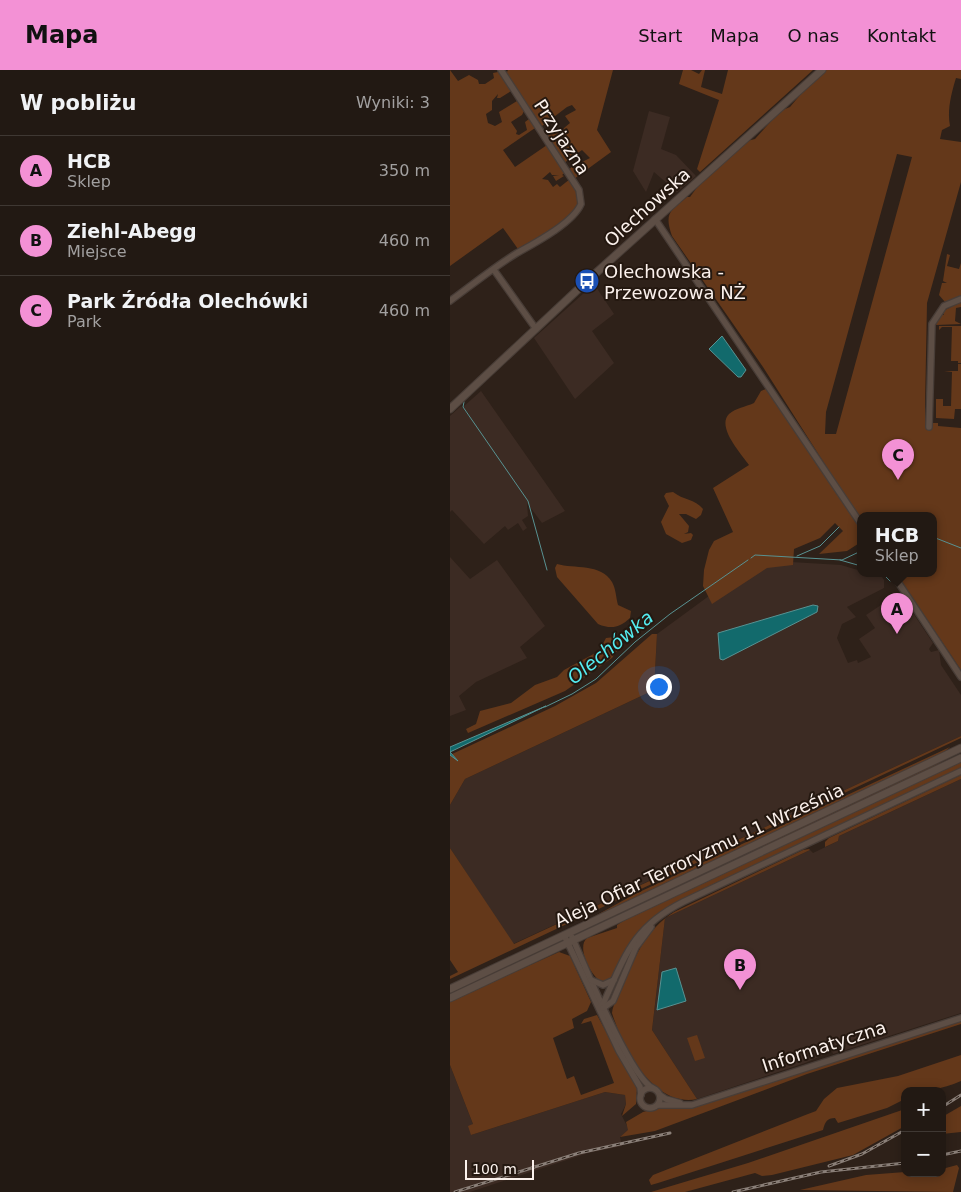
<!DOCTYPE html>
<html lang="pl">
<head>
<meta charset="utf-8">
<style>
  :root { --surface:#221913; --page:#2e2621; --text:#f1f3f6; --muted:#a2a0a0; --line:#3f3833; --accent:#f391d5 }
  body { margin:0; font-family:"DejaVu Sans",sans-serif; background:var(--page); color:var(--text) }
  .controls { position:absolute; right:15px; bottom:15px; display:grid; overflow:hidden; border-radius:10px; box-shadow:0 2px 12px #0003 }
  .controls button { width:45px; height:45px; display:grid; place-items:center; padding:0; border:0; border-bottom:1px solid var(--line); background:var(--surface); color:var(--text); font:25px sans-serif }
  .scale { position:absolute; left:15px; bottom:12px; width:69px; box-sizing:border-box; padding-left:5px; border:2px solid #fbf1ec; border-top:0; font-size:14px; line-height:18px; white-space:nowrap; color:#fbf1ec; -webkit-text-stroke:4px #241810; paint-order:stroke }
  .you { position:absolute; left:208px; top:616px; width:18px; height:18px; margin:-12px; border:4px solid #fff; border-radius:50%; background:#1a73e8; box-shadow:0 0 0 8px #1a73e833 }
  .badge { display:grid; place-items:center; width:32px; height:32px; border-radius:50%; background:var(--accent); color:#111; font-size:16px; font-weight:700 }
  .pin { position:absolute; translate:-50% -41px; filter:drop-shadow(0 1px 2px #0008) }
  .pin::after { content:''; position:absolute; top:26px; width:18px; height:15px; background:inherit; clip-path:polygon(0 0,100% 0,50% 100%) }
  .popup { position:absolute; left:407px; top:442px; width:80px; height:65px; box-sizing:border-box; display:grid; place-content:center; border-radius:10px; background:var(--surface); filter:drop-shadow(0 1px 4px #0005); font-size:16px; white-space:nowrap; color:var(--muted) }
  .popup b { font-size:19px; color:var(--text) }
  .popup::after { content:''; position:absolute; left:50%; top:100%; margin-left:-10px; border:10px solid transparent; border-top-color:var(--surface) }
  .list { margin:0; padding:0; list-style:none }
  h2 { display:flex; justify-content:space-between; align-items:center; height:65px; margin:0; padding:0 20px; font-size:21px }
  h2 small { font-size:16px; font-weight:400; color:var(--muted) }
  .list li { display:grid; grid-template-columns:32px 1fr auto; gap:15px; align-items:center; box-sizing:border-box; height:70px; padding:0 20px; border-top:1px solid var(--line) }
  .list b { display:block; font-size:19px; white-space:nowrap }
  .list p { margin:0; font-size:16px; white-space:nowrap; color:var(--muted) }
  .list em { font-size:16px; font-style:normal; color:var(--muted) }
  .map { position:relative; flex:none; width:511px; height:1122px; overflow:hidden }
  header { display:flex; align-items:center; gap:30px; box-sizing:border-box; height:70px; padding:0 25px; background:var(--accent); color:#111 }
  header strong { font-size:24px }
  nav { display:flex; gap:28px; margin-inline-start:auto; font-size:18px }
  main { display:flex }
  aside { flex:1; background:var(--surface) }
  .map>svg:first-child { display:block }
  .industrial { fill:#3c2b23 }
  .green { fill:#64381a; fill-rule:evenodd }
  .water { fill:#126a6c; stroke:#589292 }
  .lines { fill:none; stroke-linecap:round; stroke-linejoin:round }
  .stream { stroke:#589292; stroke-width:1 }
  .minor-casing { stroke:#483d37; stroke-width:8 }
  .tertiary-casing { stroke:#483d37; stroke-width:9 }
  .minor { stroke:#5d4e45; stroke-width:5.5 }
  .tertiary { stroke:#5d4e45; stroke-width:7 }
  .rail-casing { stroke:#8a7f78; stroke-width:3 }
  .rail { stroke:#241810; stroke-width:1; stroke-dasharray:4; stroke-linecap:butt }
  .labels { text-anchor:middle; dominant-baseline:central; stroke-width:4; stroke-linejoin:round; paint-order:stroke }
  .street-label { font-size:18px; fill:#fbf1ec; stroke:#241810 }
  .poi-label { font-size:18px; fill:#fbf1ec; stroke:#241810; text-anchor:start }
  .water-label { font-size:19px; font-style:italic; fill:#54ecf0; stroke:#241810 }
</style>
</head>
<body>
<header>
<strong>Mapa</strong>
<nav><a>Start</a><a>Mapa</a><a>O nas</a><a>Kontakt</a></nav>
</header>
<main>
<aside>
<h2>W pobliżu<small>Wyniki: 3</small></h2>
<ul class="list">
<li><span class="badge">A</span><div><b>HCB</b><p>Sklep</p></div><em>350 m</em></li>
<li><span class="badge">B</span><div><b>Ziehl-Abegg</b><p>Miejsce</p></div><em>460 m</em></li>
<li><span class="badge">C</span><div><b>Park Źródła Olechówki</b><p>Park</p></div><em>460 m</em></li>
</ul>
</aside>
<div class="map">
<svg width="511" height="1122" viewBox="0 0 511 1122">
  <rect width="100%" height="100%" fill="#2e2119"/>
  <g class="industrial">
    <path d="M 199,41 L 220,47 L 211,79 L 226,85 L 246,106 L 227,122 L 204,102 L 196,122 L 183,101 Z"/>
    <path d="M 144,214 L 164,244 L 142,261 L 164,293 L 125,329 L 84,268 Z"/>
    <path d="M 31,321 L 115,441 L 92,453 L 77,433 L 78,446 L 72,450 L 77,458 L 73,461 L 68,453 L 58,460 L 55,456 L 34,474 L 2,440 L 0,442 L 0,346 L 11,336 L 24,352 L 13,337 Z"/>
    <path d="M 0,487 L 20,509 L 47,490 L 95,556 L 70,577 L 77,588 L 26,612 L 9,626 L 16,640 L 0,646 Z"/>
    <path d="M 308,490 L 391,495 L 411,501 L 411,503 L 432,507 L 434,510 L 434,518 L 397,537 L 406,547 L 392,554 L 387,568 L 398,593 L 407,590 L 408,593 L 421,587 L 409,569 L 425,558 L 416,545 L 443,527 L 445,529 L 451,525 L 483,573 L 479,579 L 481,582 L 489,580 L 491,595 L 511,625 L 511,666 L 63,874 L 0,778 L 0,735 L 15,709 L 204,620 L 207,564 Z"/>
    <path d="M 511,709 L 511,943 L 383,984 L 382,981 L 355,993 L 247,1029 L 202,960 L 215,848 L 360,780 L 363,783 L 388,771 L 389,766 Z"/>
    <path d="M 0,995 L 23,1054 L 21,1065 L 155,1022 L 175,1025 L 176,1034 L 171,1044 L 179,1060 L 170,1067 L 172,1076 L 138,1083 L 20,1122 L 0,1122 Z"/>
  </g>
  <g class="green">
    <path d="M 0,0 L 8,11 L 19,5 L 28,10 L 29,14 L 35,14 L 44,8 L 43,3 L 48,2 L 61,21 L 50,28 L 47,28 L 48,24 L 42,31 L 42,40 L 36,44 L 38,53 L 45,56 L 52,52 L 49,42 L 67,31 L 74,41 L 72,45 L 61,52 L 67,61 L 66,64 L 69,65 L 77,60 L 75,52 L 79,49 L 85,58 L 53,80 L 65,97 L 97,75 L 116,102 L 112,105 L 114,106 L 106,111 L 103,106 L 109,105 L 102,105 L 100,102 L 92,109 L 98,110 L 103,117 L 107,114 L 110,117 L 120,109 L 126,117 L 130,132 C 117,153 89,166 68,179 L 53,158 L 0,196 Z"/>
    <path d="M 58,0 L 163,0 L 147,60 L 161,82 L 124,109 L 118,100 L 128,92 L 130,93 L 140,88 L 132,80 L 114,93 L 96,63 L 106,56 L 110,64 L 112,63 L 114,58 L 120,53 L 115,46 L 126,40 L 122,35 L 117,37 L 92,56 L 56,4 Z"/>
    <path d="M 233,0 L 241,0 L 249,4 L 252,0 L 255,0 L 251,17 L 272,24 L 278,0 L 363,0 L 250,102 L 247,99 L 269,30 L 229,14 Z"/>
    <path d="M 376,0 L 511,0 L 511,9 L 506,8 C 501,24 497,41 500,56 L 492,60 L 490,69 L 511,72 L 511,112 L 477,233 L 475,337 L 476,357 L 483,353 L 488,353 L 488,356 L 511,358 L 511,600 L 446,503 L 483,503 L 483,445 L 411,445 L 411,451 L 313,297 L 222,166 C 214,143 220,141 237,127 L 240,127 L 251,112 L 297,71 L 305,69 L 330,41 L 340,37 L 360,13 ZM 447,84 L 462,87 L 386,364 L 375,364 L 376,342 Z"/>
    <path d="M 497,184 L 500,185 L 497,196 L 509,199 L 511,193 L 511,226 L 495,232 L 489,225 L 492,213 L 497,213 L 493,211 Z"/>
    <path d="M 511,232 L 511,237 L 506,238 L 505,251 L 511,254 L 486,255 L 490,245 L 494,245 L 492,242 L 495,240 Z"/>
    <path d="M 489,256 L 511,256 L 511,293 L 508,293 L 508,291 L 501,291 L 502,257 L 492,257 L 489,260 Z"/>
    <path d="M 508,294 L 511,294 L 511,339 L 505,339 L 504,349 L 486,348 L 486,329 L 493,329 L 493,336 L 501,336 L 502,302 L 494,301 L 508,301 Z"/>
    <path d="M 316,319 L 411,460 L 411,472 L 397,481 L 369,484 L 393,461 L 385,453 L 370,468 L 344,479 L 343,495 L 317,498 L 262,534 L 253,516 L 254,500 L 259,480 L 264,471 L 283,462 L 263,418 L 299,395 C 292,385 266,357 279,344 C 286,338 295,337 304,333 L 311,321 Z"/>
    <path d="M 223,422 C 233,430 245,429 253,439 L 251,445 L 246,449 L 236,444 L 229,444 L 239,456 L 238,462 L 234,464 L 241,463 L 243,465 L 241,470 L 232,473 L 216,464 L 211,452 L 219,436 L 214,426 L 216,423 Z"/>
    <path d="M 107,494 C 124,499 151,493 162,512 C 166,519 166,528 168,535 L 181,541 L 180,548 C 170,557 162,560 148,554 L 107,507 L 105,498 Z"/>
    <path d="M 202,564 L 207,564 L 204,620 L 15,709 L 0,735 L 0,685 L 105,636 L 146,613 Z"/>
    <path d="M 174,566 L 175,570 L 162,588 L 115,621 L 18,663 L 16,659 L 26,654 L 30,641 L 61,633 L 85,615 L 107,607 L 114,600 L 149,581 L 156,568 Z"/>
    <path d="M 511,666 L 511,668 L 0,909 L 0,906 L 8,902 L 0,890 L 0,778 L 64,874 Z"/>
    <path d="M 500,677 L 492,684 L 129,855 L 183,825 Z"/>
    <path d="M 511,681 L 472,703 L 132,863 L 202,826 Z"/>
    <path d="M 511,691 L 511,698 L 495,707 L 221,835 C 192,853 177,878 162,908 L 152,912 C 141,907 126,877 137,868 L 167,858 L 167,855 L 178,848 Z"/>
    <path d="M 511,705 L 511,709 L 389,766 L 388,771 L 375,777 L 375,772 L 379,768 Z"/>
    <path d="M 353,780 L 359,779 L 363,783 L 360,780 L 215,848 L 202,960 L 247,1029 C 204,1038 173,978 162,943 C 163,933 170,924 174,914 C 186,884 196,860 224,842 Z"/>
    <path d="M 109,882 L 120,886 L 141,932 L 137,941 L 122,949 L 124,958 L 103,968 L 117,1009 L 124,1006 L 131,1025 L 164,1013 L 141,951 L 131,954 L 134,949 L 147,945 L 187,1018 L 186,1034 L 172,1046 L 176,1034 L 175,1025 L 155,1022 L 21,1065 L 18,1056 L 23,1054 L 0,995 L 0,931 Z"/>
    <path d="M 511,950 L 511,954 L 357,1004 L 205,1061 L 170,1067 L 178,1060 L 176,1052 L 193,1042 L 210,1037 L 234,1038 L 245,1036 Z"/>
    <path d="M 247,965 L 255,988 L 245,991 L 237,968 Z"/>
    <path d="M 511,985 L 511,1011 C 491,1020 476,1021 455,1021 L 455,1029 L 437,1038 L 388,1053 L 385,1048 C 377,1048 375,1052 373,1060 L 208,1113 L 201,1115 L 199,1110 L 203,1105 L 358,1044 L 366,1041 L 374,1029 L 387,1018 L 448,1006 Z"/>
    <path d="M 511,1036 L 511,1062 L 492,1064 L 492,1047 Z"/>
    <path d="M 455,1039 L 455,1056 L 403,1085 L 322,1105 L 312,1106 L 305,1103 L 235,1122 L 201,1122 L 298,1093 Z"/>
    <path d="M 507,1095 L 509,1098 L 503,1122 L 350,1120 L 416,1105 L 455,1102 L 492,1103 L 492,1099 Z"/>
  </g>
  <g class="water">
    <path d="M 272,266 L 296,300 L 291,307 L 288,307 L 259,279 Z"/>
    <path d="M 363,535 L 368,536 L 367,542 L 273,590 L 270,589 L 268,563 Z"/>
    <path d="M 96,636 L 0,682 L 8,691 L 0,685 L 0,677 Z"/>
    <path d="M 226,898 L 236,931 L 207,940 L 212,902 Z"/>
  </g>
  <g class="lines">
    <g class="stream">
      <path d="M 14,332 L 13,337 L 78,431 L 97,500"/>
      <path d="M 483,467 L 511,478"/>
      <path d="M 347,486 L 370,476 L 389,457"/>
      <path d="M 301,488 L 305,485 L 392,490 L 411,481"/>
      <path d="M 390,490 L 411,496"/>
      <path d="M 432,503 L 440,511"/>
      <path d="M 95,637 L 122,624 L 146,609 L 185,572 L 220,544 L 298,490"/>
    </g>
    <defs>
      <g id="minor">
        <path d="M 205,149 L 411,454"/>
        <path d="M 44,200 L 86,259"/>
        <path d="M 0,231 C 22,215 44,197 67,183 C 85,173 123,153 131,134 L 129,120 L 51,0"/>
        <path d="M 479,357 L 482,254 L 494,236 L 511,229"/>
        <path d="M 442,503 L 511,607"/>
        <path d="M 114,865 L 169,981 L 190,1017 L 191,1025"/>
        <path d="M 122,867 C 134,894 181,1009 203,1018"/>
        <path d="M 141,910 L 153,915 L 164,910"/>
        <path d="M 149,938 L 153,934 C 175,886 183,857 233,832 L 511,701"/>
        <path d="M 153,938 L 163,931 L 186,877 L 201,857"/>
        <circle cx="200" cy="1028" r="10"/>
        <path d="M 210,1025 L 216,1029 L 230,1033"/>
        <path d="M 208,1035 L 242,1035 L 511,948"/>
      </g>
      <g id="tertiary">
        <path d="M 0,339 L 137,211 L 372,0"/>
        <path d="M 0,919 L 511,678"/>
        <path d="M 0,928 L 511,688"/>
      </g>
    </defs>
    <use href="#minor" class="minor-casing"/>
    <use href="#tertiary" class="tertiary-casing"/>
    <use href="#minor" class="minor"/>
    <use href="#tertiary" class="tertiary"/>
    <defs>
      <g id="rail">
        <path d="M 492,1037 L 511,1025"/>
        <path d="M 492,1085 L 511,1081"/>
        <path d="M 379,1096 L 412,1084 L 455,1060"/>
        <path d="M 5,1122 L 129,1083 L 220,1063"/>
        <path d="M 283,1122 L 371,1102 L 455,1093"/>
      </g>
    </defs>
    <use href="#rail" class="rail-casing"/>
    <use href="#rail" class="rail"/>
  </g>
  <defs>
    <symbol id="bus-disc" viewBox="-11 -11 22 22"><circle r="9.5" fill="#1a4fb4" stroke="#241810"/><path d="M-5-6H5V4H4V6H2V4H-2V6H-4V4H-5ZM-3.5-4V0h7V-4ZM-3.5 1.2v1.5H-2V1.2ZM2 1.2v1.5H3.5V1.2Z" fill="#fff"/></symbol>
  </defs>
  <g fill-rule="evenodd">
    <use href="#bus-disc" x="123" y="197" width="28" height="28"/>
  </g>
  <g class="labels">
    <g class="street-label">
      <text transform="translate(112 67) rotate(57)">Przyjazna</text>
      <text transform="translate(197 137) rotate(-42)">Olechowska</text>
      <text transform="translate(249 785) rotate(-25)">Aleja Ofiar Terroryzmu 11 Września</text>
      <text transform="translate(374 976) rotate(-18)">Informatyczna</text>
    </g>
    <g class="poi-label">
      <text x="154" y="201">Olechowska -<tspan x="154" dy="21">Przewozowa NŻ</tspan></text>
    </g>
    <g class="water-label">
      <text transform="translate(160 577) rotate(-39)">Olechówka</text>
    </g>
  </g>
</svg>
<div class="controls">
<button>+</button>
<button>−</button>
</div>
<div class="scale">100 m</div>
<div class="you"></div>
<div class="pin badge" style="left:447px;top:564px">A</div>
<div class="popup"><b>HCB</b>Sklep</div>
<div class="pin badge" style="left:290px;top:920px">B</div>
<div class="pin badge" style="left:448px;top:410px">C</div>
</div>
</main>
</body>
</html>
